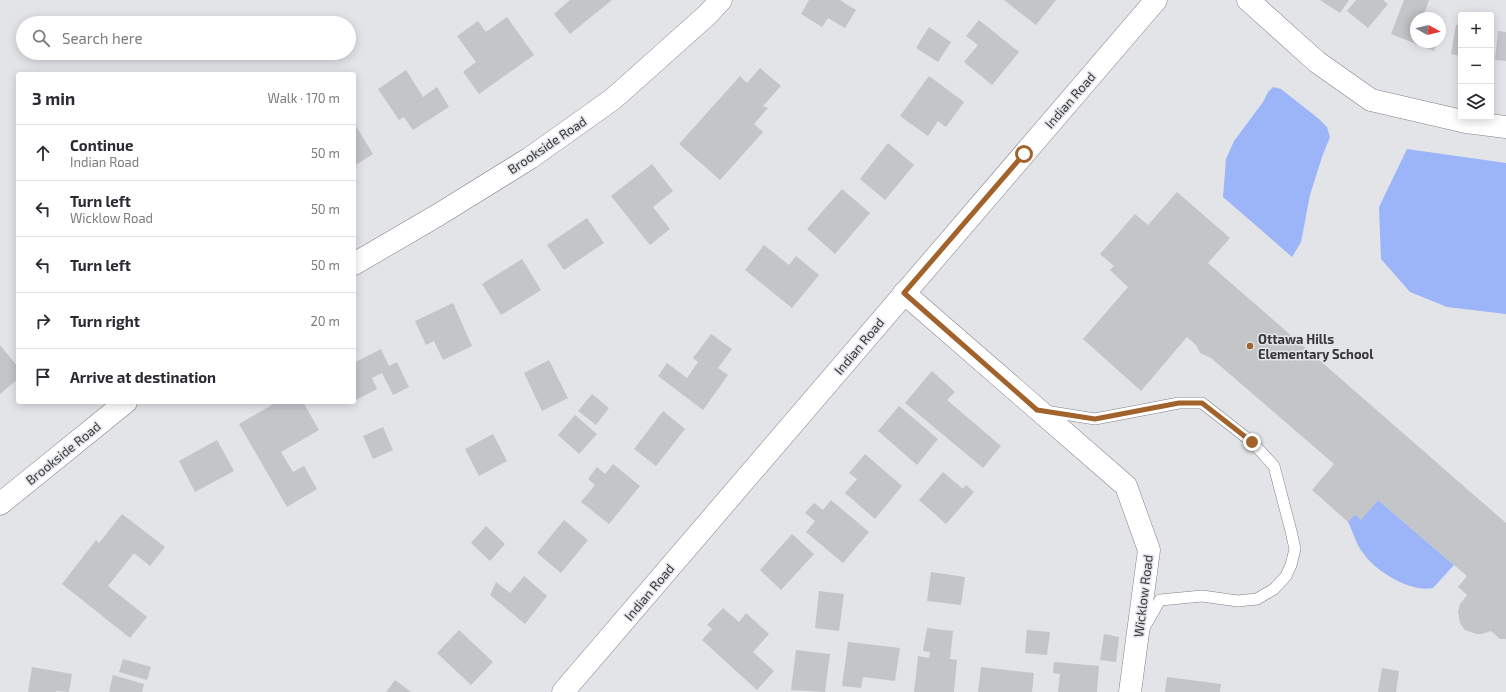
<!DOCTYPE html>
<html lang="en">
<head>
<meta charset="utf-8">
<style>
  :root { --surface:#fff; --page:#f2f2f3; --text:#2b2b33; --muted:#7c7c81; --line:#e1e1e2 }
  body { margin:0; font-family:"Exo 2",sans-serif; background:var(--page); color:var(--text) }
  .controls { position:absolute; right:12px; top:12px; display:grid; overflow:hidden; border-radius:4px; box-shadow:0 2px 10px #0003 }
  .controls button { width:36px; height:36px; display:grid; place-items:center; padding:0; border:0; border-bottom:1px solid var(--line); background:var(--surface); color:var(--text); font:20px sans-serif }
  .compass { position:absolute; left:1410px; top:12px; width:36px; height:36px; border-radius:50%; background:var(--surface); box-shadow:0 2px 10px #0003; rotate:98deg }
  .stop { position:absolute; width:12px; height:12px; margin:-9px; border:3px solid #a2622c; border-radius:50%; background:#fff }
  .stop.end { background:#a2622c; border-color:#fff; box-shadow:0 1px 4px #0008 }
  .list { margin:0; padding:0; list-style:none }
  h2 { display:flex; justify-content:space-between; align-items:center; height:52px; margin:0; padding:0 16px; font-size:17px }
  h2 small { font-size:13px; font-weight:400; color:var(--muted) }
  .list li { display:grid; grid-template-columns:26px 1fr auto; gap:12px; align-items:center; box-sizing:border-box; height:56px; padding:0 16px; border-top:1px solid var(--line) }
  .list b { display:block; font-size:15px; white-space:nowrap }
  .list p { margin:0; font-size:13px; white-space:nowrap; color:var(--muted) }
  .list em { font-size:13px; font-style:normal; color:var(--muted) }
  .icon { flex:none; width:22px; height:22px; fill:none; stroke:currentColor; stroke-width:2; stroke-linecap:round; stroke-linejoin:round }
  .map { position:relative; flex:none; width:1506px; height:692px; overflow:hidden }
  .search { position:absolute; background:var(--surface); box-shadow:0 2px 10px #0003; left:16px; top:16px; width:340px; height:44px; display:flex; align-items:center; gap:10px; box-sizing:border-box; padding:0 14px; border-radius:22px; color:var(--muted); font-size:15px }
  .panel { position:absolute; background:var(--surface); box-shadow:0 2px 10px #0003; left:16px; top:72px; width:340px; height:332px; border-radius:4px }
  .map>svg:first-child { display:block }
  .green { fill:#9cb5f8 }
  .building { fill:#c3c5c9 }
  .lines { fill:none; stroke-linecap:round; stroke-linejoin:round }
  .service-casing { stroke:#818286; stroke-width:12 }
  .minor-casing { stroke:#818286; stroke-width:23 }
  .tertiary-casing { stroke:#818286; stroke-width:23 }
  .service { stroke:#fff; stroke-width:11 }
  .minor { stroke:#fff; stroke-width:22 }
  .tertiary { stroke:#fff; stroke-width:22 }
  .route { stroke:#a2622c; stroke-width:5 }
  .poi-dot { fill:#a2622c; stroke:#e2e4e8; stroke-width:1.5 }
  .labels { text-anchor:middle; dominant-baseline:central; stroke-width:3; stroke-linejoin:round; paint-order:stroke }
  .street-label { font-size:13px; fill:#38383a; stroke:#e2e4e8 }
  .poi-label { font-size:13px; font-weight:bold; fill:#38383a; stroke:#e2e4e8; text-anchor:start }
</style>
</head>
<body>
<div class="map">
<svg width="1506" height="692" viewBox="0 0 1506 692">
  <rect width="100%" height="100%" fill="#e2e4e8"/>
  <g class="green">
    <path d="M 1273,87 L 1281,89 L 1319,119 L 1327,127 L 1330,137 L 1322,157 L 1310,195 L 1301,242 L 1292,257 L 1223,197 L 1226,159 L 1234,141 L 1263,102 L 1268,92 Z"/>
    <path d="M 1407,149 L 1506,163 L 1506,314 L 1447,307 L 1410,292 L 1381,259 L 1379,207 Z"/>
    <path d="M 1378,500 L 1454,565 L 1433,588 C 1411,593 1375,571 1363,553 C 1356,544 1353,532 1348,522 L 1355,514 L 1361,519 Z"/>
  </g>
  <g class="building">
    <path d="M 570,0 L 612,0 L 570,34 L 554,14 Z"/>
    <path d="M 809,0 L 840,0 L 856,10 L 845,28 L 828,18 L 822,27 L 801,14 Z"/>
    <path d="M 1004,0 L 1056,0 L 1036,25 Z"/>
    <path d="M 1320,0 L 1349,0 L 1340,13 Z"/>
    <path d="M 1356,0 L 1383,0 L 1388,4 L 1368,28 L 1347,11 Z"/>
    <path d="M 1404,0 L 1429,0 L 1424,14 L 1435,18 L 1416,18 L 1416,42 L 1437,42 L 1434,51 L 1391,34 Z"/>
    <path d="M 507,17 L 534,55 L 479,94 L 463,72 L 476,62 L 457,36 L 478,21 L 486,32 Z"/>
    <path d="M 979,20 L 1019,52 L 992,85 L 964,62 L 978,45 L 966,36 Z"/>
    <path d="M 1440,20 L 1445,22 L 1440,34 Z"/>
    <path d="M 1456,25 L 1461,25 L 1461,56 L 1451,54 Z"/>
    <path d="M 929,27 L 951,42 L 938,62 L 916,48 Z"/>
    <path d="M 1498,31 L 1506,32 L 1506,61 L 1495,60 Z"/>
    <path d="M 760,68 L 781,86 L 763,106 L 768,108 L 754,124 L 763,132 L 720,180 L 679,144 L 740,76 L 747,83 Z"/>
    <path d="M 406,70 L 423,97 L 437,87 L 449,107 L 413,130 L 404,117 L 399,120 L 378,89 Z"/>
    <path d="M 929,76 L 964,102 L 946,127 L 938,121 L 928,136 L 900,116 Z"/>
    <path d="M 354,123 L 373,154 L 354,166 Z"/>
    <path d="M 888,143 L 914,165 L 885,200 L 860,179 Z"/>
    <path d="M 652,164 L 673,191 L 653,207 L 670,229 L 650,245 L 611,196 Z"/>
    <path d="M 842,189 L 870,213 L 835,254 L 807,229 Z"/>
    <path d="M 1177,192 L 1230,238 L 1208,263 L 1506,523 L 1506,639 L 1500,639 L 1491,631 L 1482,634 L 1476,634 L 1465,630 L 1460,623 L 1458,612 L 1460,604 L 1467,595 L 1458,587 L 1467,576 L 1378,500 L 1361,520 L 1355,514 L 1348,522 L 1312,490 L 1334,464 L 1211,358 L 1200,353 L 1196,345 L 1187,337 L 1141,391 L 1083,339 L 1128,287 L 1110,270 L 1114,266 L 1100,254 L 1135,214 L 1148,225 Z"/>
    <path d="M 587,218 L 604,243 L 564,270 L 547,245 Z"/>
    <path d="M 764,245 L 789,265 L 796,256 L 819,275 L 792,308 L 745,270 Z"/>
    <path d="M 522,259 L 541,290 L 501,315 L 482,284 Z"/>
    <path d="M 453,303 L 472,346 L 443,360 L 434,341 L 426,345 L 415,321 Z"/>
    <path d="M 711,334 L 732,349 L 718,368 L 728,375 L 703,410 L 658,376 L 667,363 L 687,378 L 698,362 L 693,358 Z"/>
    <path d="M 0,345 L 18,367 L 18,379 L 0,394 Z"/>
    <path d="M 381,349 L 389,366 L 397,362 L 409,387 L 393,395 L 382,373 L 372,378 L 377,389 L 354,401 L 354,363 Z"/>
    <path d="M 549,360 L 568,398 L 542,411 L 524,373 Z"/>
    <path d="M 932,371 L 955,392 L 947,400 L 1001,446 L 983,468 L 905,403 Z"/>
    <path d="M 592,394 L 609,408 L 596,425 L 578,411 Z"/>
    <path d="M 277,402 L 303,402 L 319,430 L 281,452 L 293,472 L 304,466 L 317,489 L 287,507 L 239,424 Z"/>
    <path d="M 899,406 L 938,439 L 917,465 L 878,431 Z"/>
    <path d="M 663,411 L 685,429 L 656,466 L 634,449 Z"/>
    <path d="M 575,415 L 597,434 L 579,454 L 558,435 Z"/>
    <path d="M 383,427 L 393,450 L 373,459 L 363,436 Z"/>
    <path d="M 493,434 L 507,461 L 479,476 L 465,449 Z"/>
    <path d="M 217,440 L 234,471 L 195,492 L 179,461 Z"/>
    <path d="M 865,454 L 902,486 L 875,519 L 845,493 L 857,479 L 849,473 Z"/>
    <path d="M 613,464 L 640,486 L 609,524 L 581,502 L 595,485 L 588,479 L 597,467 L 605,474 Z"/>
    <path d="M 943,472 L 963,489 L 966,485 L 974,492 L 946,524 L 919,500 Z"/>
    <path d="M 831,500 L 869,532 L 843,563 L 806,532 L 815,521 L 805,513 L 814,503 L 823,510 Z"/>
    <path d="M 122,514 L 165,547 L 150,566 L 134,553 L 108,586 L 147,617 L 130,638 L 62,584 L 96,540 L 99,543 Z"/>
    <path d="M 564,520 L 588,540 L 561,573 L 537,553 Z"/>
    <path d="M 486,526 L 505,544 L 490,561 L 471,543 Z"/>
    <path d="M 792,534 L 814,554 L 781,590 L 760,570 Z"/>
    <path d="M 931,572 L 965,577 L 961,605 L 927,601 Z"/>
    <path d="M 524,576 L 547,596 L 525,624 L 490,595 L 496,582 L 510,593 Z"/>
    <path d="M 819,591 L 844,594 L 839,631 L 815,628 Z"/>
    <path d="M 723,608 L 739,622 L 746,613 L 769,634 L 753,652 L 774,671 L 757,690 L 702,640 L 712,629 L 707,625 Z"/>
    <path d="M 927,628 L 953,631 L 950,659 L 957,660 L 954,692 L 914,692 L 918,656 L 929,658 L 930,652 L 923,651 Z"/>
    <path d="M 459,630 L 493,662 L 471,685 L 437,653 Z"/>
    <path d="M 1027,630 L 1050,632 L 1047,655 L 1025,653 Z"/>
    <path d="M 1104,634 L 1119,637 L 1116,662 L 1100,660 Z"/>
    <path d="M 848,642 L 900,648 L 895,681 L 863,677 L 861,688 L 842,686 Z"/>
    <path d="M 796,650 L 830,654 L 825,692 L 791,690 Z"/>
    <path d="M 123,659 L 151,667 L 147,680 L 119,672 Z"/>
    <path d="M 1054,662 L 1099,666 L 1097,692 L 1058,692 L 1060,674 L 1053,673 Z"/>
    <path d="M 32,667 L 72,674 L 69,692 L 56,691 L 56,692 L 28,692 Z"/>
    <path d="M 981,667 L 1034,673 L 1032,692 L 978,692 Z"/>
    <path d="M 1382,668 L 1399,671 L 1396,692 L 1378,692 Z"/>
    <path d="M 113,675 L 144,684 L 142,692 L 109,692 Z"/>
    <path d="M 1167,677 L 1221,684 L 1220,692 L 1165,692 Z"/>
    <path d="M 395,680 L 411,692 L 386,692 Z"/>
  </g>
  <g class="lines">
    <defs>
      <path id="service" d="M 1045,411 L 1095,419 L 1179,403 L 1202,403 L 1252,442 L 1274,466 L 1291,531 L 1295,549 L 1291,565 L 1286,576 L 1274,589 L 1257,599 L 1238,601 L 1202,596 L 1160,600 L 1144,628"/>
      <g id="minor">
        <path d="M 1248,0 L 1317,62 L 1371,100 L 1466,122 L 1506,127"/>
        <path d="M 354,264 L 438,215 L 530,158 L 613,99 L 707,15 L 721,0"/>
        <path d="M 904,293 L 1126,486 L 1149,550 L 1130,692"/>
        <path d="M 0,504 L 126,402"/>
      </g>
      <path id="tertiary" d="M 563,692 L 1156,0"/>
    </defs>
    <use href="#service" class="service-casing"/>
    <use href="#minor" class="minor-casing"/>
    <use href="#tertiary" class="tertiary-casing"/>
    <use href="#service" class="service"/>
    <use href="#minor" class="minor"/>
    <use href="#tertiary" class="tertiary"/>
  </g>
  <g class="lines">
    <path class="route" d="M 1024,154 L 904,293 L 1037,410 L 1095,419 L 1179,403 L 1202,403 L 1252,442"/>
  </g>
  <circle class="poi-dot" cx="1250" cy="346" r="4"/>
  <g class="labels">
    <g class="street-label">
      <text transform="translate(1070 100) rotate(-49)">Indian Road</text>
      <text transform="translate(547 145) rotate(-34)">Brookside Road</text>
      <text transform="translate(859 346) rotate(-50)">Indian Road</text>
      <text transform="translate(63 453) rotate(-39)">Brookside Road</text>
      <text transform="translate(649 592) rotate(-50)">Indian Road</text>
      <text transform="translate(1143 596) rotate(-83)">Wicklow Road</text>
    </g>
    <g class="poi-label">
      <text x="1258" y="339">Ottawa Hills<tspan x="1258" dy="15">Elementary School</tspan></text>
    </g>
  </g>
</svg>
<div class="controls">
<button>+</button>
<button>−</button>
<button><svg class="icon" aria-label="layers" viewBox="0 0 24 24"><path d="M12 4l9 5-9 5-9-5zM3 14l9 5 9-5"/></svg></button>
</div>
<svg class="compass" viewBox="-18 -18 36 36"><path d="M0-13l5 13h-10z" fill="#e53935"/><path d="M0 13l5-13h-10z" fill="#7c7c81"/></svg>
<div class="stop" style="left:1024px;top:154px"></div>
<div class="stop end" style="left:1252px;top:442px"></div>
<div class="search"><svg class="icon" aria-label="search" viewBox="0 0 24 24"><circle cx="10" cy="10" r="6"/><path d="M15 15l6 6"/></svg>Search here</div>
<section class="panel">
<h2>3 min<small>Walk · 170 m</small></h2>
<ul class="list">
<li><svg class="icon" aria-label="ahead" viewBox="0 0 24 24"><path d="M12 20V5M6 11l6-6 6 6"/></svg><div><b>Continue</b><p>Indian Road</p></div><em>50 m</em></li>
<li><svg class="icon" aria-label="left" viewBox="0 0 24 24"><path d="M17 20v-9H6M10 6l-5 5 5 5"/></svg><div><b>Turn left</b><p>Wicklow Road</p></div><em>50 m</em></li>
<li><svg class="icon" aria-label="left" viewBox="0 0 24 24"><path d="M17 20v-9H6M10 6l-5 5 5 5"/></svg><div><b>Turn left</b></div><em>50 m</em></li>
<li><svg class="icon" aria-label="right" viewBox="0 0 24 24"><path d="M7 20v-9h11M14 6l5 5-5 5"/></svg><div><b>Turn right</b></div><em>20 m</em></li>
<li><svg class="icon" aria-label="arrive" viewBox="0 0 24 24"><path d="M6 21V4h12l-3 4 3 4H6"/></svg><div><b>Arrive at destination</b></div></li>
</ul>
</section>
</div>
</body>
</html>
